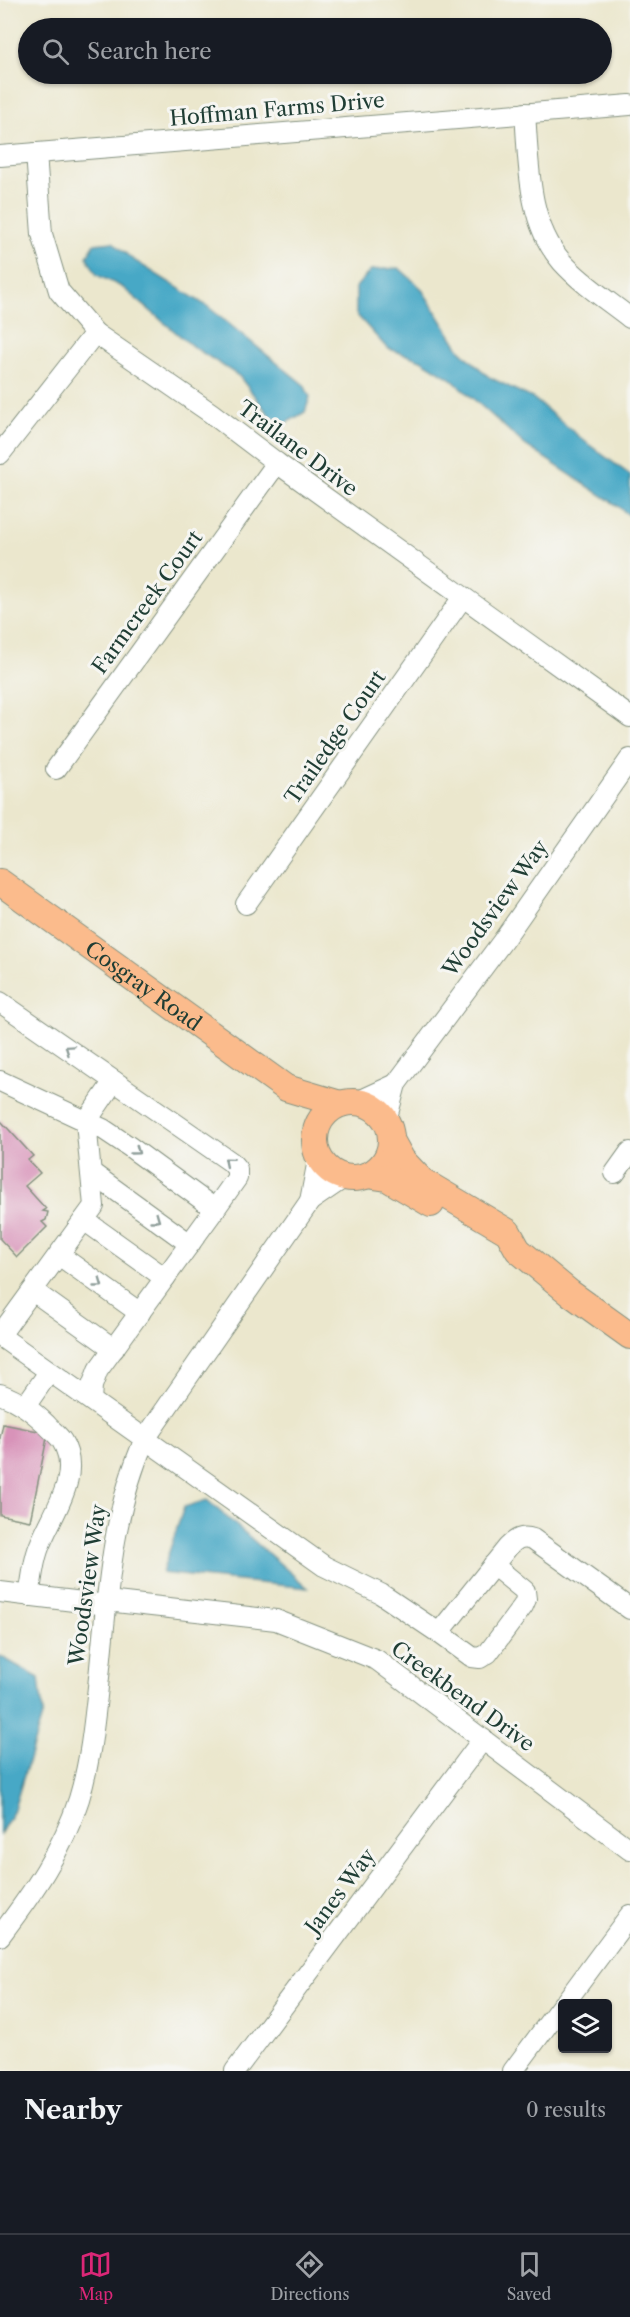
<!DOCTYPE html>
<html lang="en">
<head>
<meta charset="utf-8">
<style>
  :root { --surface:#171b24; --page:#242831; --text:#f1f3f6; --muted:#9ea1a6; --line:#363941; --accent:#db2777 }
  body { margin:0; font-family:"Libre Caslon Text",serif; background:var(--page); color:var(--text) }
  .controls { position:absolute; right:18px; bottom:18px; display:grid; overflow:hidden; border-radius:6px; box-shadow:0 2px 4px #0004 }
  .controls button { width:54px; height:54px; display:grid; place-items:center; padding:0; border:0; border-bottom:2px solid var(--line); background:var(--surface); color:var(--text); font:30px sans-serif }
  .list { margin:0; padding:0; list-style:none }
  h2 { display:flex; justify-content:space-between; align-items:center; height:78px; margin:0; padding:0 24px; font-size:26px }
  h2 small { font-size:20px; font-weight:400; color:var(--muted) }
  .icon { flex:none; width:33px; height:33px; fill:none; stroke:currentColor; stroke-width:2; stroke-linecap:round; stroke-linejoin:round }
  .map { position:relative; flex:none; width:630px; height:2071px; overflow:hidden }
  .search { position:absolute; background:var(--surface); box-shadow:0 2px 4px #0004; left:18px; right:18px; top:18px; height:66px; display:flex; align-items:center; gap:15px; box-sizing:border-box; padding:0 21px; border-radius:33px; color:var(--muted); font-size:22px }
  .sheet { height:162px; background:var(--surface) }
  nav { display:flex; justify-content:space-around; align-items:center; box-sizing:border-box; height:84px; border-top:2px solid var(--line); background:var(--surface); font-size:16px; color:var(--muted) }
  nav a { display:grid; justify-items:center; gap:3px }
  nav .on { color:var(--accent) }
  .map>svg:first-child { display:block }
  .water { fill:#46a8c6; stroke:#32727d; stroke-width:1.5 }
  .building { fill:#d893b9 }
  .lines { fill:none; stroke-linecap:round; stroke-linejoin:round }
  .minor-casing { stroke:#859280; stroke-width:22 }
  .major-casing { stroke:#859280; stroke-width:28 }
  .minor { stroke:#fff; stroke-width:20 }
  .major { stroke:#fbbb8c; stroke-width:26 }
  .oneway { stroke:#8f9e9a }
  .labels { text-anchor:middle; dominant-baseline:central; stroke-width:6; stroke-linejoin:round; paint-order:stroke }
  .street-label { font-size:21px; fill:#1f3d34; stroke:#f6f6f2 }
</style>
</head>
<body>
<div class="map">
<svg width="630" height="2071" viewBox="0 0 630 2071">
  <rect width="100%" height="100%" fill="#f6f6f2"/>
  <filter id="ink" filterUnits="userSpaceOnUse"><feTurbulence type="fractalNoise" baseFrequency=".0167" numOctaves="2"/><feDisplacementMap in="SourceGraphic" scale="12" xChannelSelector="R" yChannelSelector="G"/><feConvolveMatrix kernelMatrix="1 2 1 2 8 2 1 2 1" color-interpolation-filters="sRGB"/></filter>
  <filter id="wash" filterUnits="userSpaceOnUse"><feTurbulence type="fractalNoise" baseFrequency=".008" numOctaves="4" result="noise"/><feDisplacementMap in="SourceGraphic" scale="24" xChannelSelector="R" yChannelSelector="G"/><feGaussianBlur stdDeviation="1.35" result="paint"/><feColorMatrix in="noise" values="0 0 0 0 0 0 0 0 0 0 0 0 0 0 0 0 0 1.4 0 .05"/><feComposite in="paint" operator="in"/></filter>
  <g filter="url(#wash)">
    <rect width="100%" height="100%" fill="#ebe7cd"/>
    <g class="water">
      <path d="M 113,242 L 132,259 L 207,306 L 304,385 L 310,397 L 305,412 L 286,423 L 270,416 L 239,376 L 192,346 L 122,287 L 97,275 L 87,257 L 94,244 Z"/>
      <path d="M 399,268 L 421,288 L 460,350 L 489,377 L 534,399 L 588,444 L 630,475 L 630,516 L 615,504 L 525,445 L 450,378 L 421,360 L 387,348 L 356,314 L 356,287 L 371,270 Z"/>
      <path d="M 207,1500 L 308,1588 L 162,1573 L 184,1507 Z"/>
      <path d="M 0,1656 L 39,1678 L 43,1713 L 13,1812 L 0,1834 Z"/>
    </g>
    <g id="blocks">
      <g class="building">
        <path d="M 0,1120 L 33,1156 L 28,1160 L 40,1173 L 25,1186 L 46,1209 L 43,1211 L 48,1212 L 46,1220 L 42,1222 L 47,1227 L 17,1257 L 0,1239 Z"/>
        <path d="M 3,1424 L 48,1433 L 30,1521 L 0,1515 L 0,1438 Z"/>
      </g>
    </g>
  </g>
  <g filter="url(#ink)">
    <use href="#blocks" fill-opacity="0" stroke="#859280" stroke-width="1.5"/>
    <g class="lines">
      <defs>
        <g id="minor">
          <path d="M 525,113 C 529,163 527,222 562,262 C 582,284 607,300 630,318"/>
          <path d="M 36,153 L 42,234 L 59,291 L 95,333 L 211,413 L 277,463 L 630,717"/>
          <path d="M 0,156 L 630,105"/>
          <path d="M 0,454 L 95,333"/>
          <path d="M 56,769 L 277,463"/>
          <path d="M 246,904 L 463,597"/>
          <path d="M 0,1002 L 231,1162 L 237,1169 L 237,1178 L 215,1209 L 98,1370 L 92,1386 L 91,1400"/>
          <path d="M 0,1081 L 103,1129 L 130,1147 L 215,1209"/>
          <path d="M 357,1102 L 396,1084"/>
          <path d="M 386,1121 L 396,1084 L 502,942 L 630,759"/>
          <path d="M 92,1173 L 190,1244"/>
          <path d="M 615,1173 L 630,1152"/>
          <path d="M 310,1201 L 319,1155"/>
          <path d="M 84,1220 L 165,1278"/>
          <path d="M 59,1255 L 140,1313"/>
          <path d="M 33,1291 L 114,1349"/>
          <path d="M 0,1335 L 94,1206 L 86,1122 L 114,1081"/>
          <path d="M 0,1336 L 324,1566 L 381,1594 L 439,1633 L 508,1547 C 516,1539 522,1535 533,1539 L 630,1609"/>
          <path d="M 0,1394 C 19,1401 31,1410 46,1424 C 51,1430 58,1435 62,1441 C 84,1477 49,1517 38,1550 C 33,1564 32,1581 29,1596"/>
          <path d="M 26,1405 L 49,1372"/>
          <path d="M 0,1592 L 107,1605"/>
          <path d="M 107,1601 L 276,1620 L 377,1660 L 630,1850"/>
          <path d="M 439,1633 L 472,1657 L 480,1658 L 488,1653 L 523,1606 L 526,1599 L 525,1591 L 493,1565"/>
          <path d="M 0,1936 C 32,1894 63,1850 79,1799 C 90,1763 94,1724 98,1687 C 107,1603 110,1517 145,1439 L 310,1201 L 345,1177"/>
          <path d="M 564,2004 L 630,1915"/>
          <path d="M 235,2071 L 483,1739"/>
          <path d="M 513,2071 L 562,2005"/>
        </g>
        <g id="major">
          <path id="s1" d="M 0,882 L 286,1088 L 340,1104"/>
          <circle cx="353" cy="1140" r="38"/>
          <path d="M 391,1140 L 402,1160 L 422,1181 L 508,1232 L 518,1250 L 570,1293 L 630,1336"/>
          <path d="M 367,1175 L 387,1178 L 431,1204"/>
        </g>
      </defs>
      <use href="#minor" class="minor-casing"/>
      <use href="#major" class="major-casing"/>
      <use href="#minor" class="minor"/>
      <use href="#major" class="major"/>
    </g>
    <defs><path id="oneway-chevron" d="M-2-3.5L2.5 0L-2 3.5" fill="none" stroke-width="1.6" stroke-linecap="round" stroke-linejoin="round" transform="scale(1.5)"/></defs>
    <g class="oneway">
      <use href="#oneway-chevron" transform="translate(69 1049) rotate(-145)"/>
      <use href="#oneway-chevron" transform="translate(136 1151) rotate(36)"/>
      <use href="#oneway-chevron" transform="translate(228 1161) rotate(-140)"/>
      <use href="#oneway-chevron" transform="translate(156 1219) rotate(36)"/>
      <use href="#oneway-chevron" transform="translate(99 1284) rotate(36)"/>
    </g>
  </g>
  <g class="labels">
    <g class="street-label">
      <text transform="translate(277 109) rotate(-5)">Hoffman Farms Drive</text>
      <text transform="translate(298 448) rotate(37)">Trailane Drive</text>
      <text transform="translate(147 602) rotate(-54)">Farmcreek Court</text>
      <text transform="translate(335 737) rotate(-55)">Trailedge Court</text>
      <text transform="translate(495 908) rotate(-54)">Woodsview Way</text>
      <text stroke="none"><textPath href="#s1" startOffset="177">Cosgray Road</textPath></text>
      <text transform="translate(87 1585) rotate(-82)">Woodsview Way</text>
      <text transform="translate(463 1696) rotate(36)">Creekbend Drive</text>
      <text transform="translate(340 1891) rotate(-53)">Janes Way</text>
    </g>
  </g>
</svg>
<div class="controls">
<button><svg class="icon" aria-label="layers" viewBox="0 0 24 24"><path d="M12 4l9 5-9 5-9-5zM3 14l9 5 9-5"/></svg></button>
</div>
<div class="search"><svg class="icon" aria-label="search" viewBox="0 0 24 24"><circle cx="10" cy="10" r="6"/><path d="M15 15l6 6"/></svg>Search here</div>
</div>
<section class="sheet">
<h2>Nearby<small>0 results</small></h2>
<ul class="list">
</ul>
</section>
<nav>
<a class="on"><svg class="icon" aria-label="map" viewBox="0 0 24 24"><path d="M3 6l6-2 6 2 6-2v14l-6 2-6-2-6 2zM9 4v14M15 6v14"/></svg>Map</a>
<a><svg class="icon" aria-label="directions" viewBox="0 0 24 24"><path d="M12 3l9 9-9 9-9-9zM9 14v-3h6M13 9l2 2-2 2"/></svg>Directions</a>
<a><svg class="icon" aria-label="saved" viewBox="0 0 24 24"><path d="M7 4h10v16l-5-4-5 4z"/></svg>Saved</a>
</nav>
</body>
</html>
